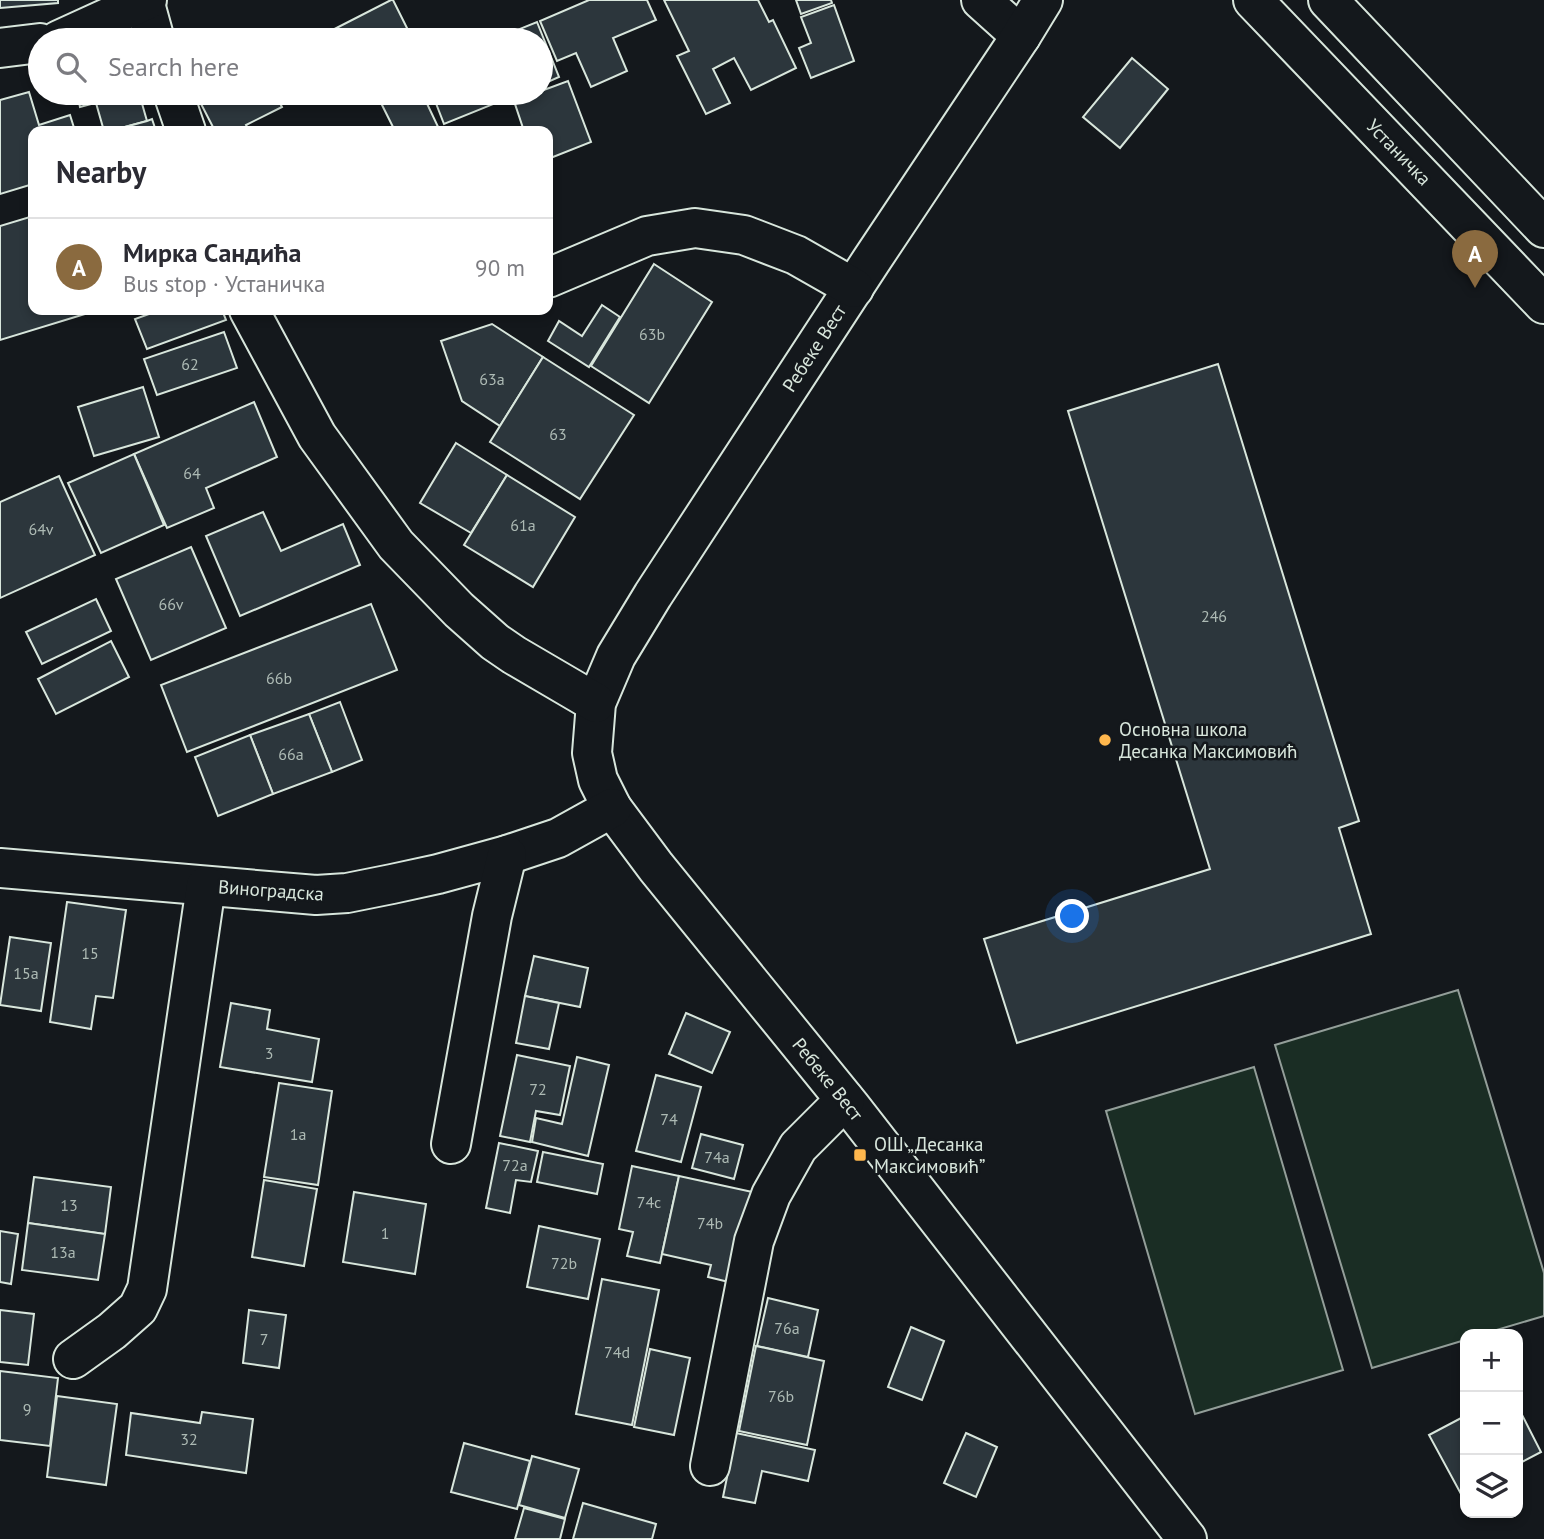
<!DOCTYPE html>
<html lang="en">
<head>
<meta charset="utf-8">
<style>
  :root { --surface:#fff; --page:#f2f2f3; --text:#2b2b33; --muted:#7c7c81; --line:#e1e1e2; --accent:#8a6a3f }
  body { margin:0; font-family:"PT Sans",sans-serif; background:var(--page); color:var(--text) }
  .controls { position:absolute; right:21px; bottom:21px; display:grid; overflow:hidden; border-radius:14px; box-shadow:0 4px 10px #0003 }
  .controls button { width:63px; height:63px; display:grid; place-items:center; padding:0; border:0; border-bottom:2px solid var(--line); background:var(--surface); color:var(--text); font:35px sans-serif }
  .you { position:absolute; left:1073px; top:917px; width:24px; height:24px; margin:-18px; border:5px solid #fff; border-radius:50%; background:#1a73e8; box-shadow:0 0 0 10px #1a73e833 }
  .badge { display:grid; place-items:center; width:46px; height:46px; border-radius:50%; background:var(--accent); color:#fff; font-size:23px; font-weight:700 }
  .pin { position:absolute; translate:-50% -58px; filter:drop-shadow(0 2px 4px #0008) }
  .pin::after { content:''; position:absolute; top:37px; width:24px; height:21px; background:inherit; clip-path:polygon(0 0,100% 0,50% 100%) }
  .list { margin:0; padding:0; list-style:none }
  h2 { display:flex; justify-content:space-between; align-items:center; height:91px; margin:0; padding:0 28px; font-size:30px }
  h2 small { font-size:23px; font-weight:400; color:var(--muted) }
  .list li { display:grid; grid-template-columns:46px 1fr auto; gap:21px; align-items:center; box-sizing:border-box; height:98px; padding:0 28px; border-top:2px solid var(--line) }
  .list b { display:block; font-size:26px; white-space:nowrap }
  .list p { margin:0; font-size:23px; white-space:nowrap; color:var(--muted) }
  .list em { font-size:23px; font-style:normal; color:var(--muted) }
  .icon { flex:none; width:38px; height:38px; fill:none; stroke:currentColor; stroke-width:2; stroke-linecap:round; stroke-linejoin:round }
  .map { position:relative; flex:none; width:1544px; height:1539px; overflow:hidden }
  .search { position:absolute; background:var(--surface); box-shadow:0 4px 10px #0003; left:28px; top:28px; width:525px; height:77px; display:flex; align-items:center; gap:18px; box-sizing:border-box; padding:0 24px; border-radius:38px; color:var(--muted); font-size:26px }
  .panel { position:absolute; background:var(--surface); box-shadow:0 4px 10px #0003; left:28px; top:126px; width:525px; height:189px; border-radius:14px }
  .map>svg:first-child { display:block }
  .green { fill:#1a2d24; stroke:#939e99; stroke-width:2 }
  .building { fill:#2c363c; stroke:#d8e6dc; stroke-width:2 }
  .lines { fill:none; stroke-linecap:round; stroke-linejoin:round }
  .minor-casing { stroke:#d8e6dc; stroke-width:42 }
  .major-casing { stroke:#d8e6dc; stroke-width:42 }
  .minor { stroke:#14181c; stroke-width:38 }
  .major { stroke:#14181c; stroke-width:38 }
  .poi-dot { fill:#ffb74d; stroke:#14181c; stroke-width:2.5 }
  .labels { text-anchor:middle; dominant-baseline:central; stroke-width:5; stroke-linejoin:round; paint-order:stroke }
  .number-label { font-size:16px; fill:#adbab4 }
  .street-label { font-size:19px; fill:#d8e6dc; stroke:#14181c }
  .poi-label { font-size:19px; fill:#d8e6dc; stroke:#14181c; text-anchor:start }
</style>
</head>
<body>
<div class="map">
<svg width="1544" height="1539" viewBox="0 0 1544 1539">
  <rect width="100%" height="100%" fill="#14181c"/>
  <g class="green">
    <path d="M 1458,990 L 1544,1273 L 1544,1316 L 1483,1334 L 1465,1334 L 1465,1340 L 1372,1368 L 1275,1045 Z"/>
    <path d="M 1254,1067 L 1343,1370 L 1195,1414 L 1106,1111 Z"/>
  </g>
  <g class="building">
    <path d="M 0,0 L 58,0 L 58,3 L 0,8 Z"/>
    <path d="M 391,0 L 393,0 L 412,38 L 408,40 L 313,40 Z"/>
    <path d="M 589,0 L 647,0 L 656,20 L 613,38 L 627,71 L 591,87 L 576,53 L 557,61 L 540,21 Z"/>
    <path d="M 664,0 L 758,0 L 769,22 L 773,20 L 796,68 L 751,90 L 734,58 L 713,69 L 730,103 L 706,114 L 677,56 L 689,51 Z"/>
    <path d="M 796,0 L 831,0 L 832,3 L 801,14 Z"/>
    <path d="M 834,5 L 854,61 L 811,78 L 799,48 L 811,43 L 801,17 Z"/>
    <path d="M 537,22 L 559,77 L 541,85 L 541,40 L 501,40 L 500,37 Z"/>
    <path d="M 1132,58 L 1168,89 L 1120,148 L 1083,117 Z"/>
    <path d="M 568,81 L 591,142 L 548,159 L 548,131 L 524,131 L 514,101 L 536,93 L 541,93 L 541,91 Z"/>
    <path d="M 29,92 L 39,125 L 70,115 L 75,131 L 33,131 L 33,184 L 0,194 L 0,100 Z"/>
    <path d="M 77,93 L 132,93 L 80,107 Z"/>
    <path d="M 132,93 L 139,93 L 147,121 L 110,131 L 104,131 L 96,103 Z"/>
    <path d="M 210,93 L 275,93 L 282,107 L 246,125 L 249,131 L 215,131 L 198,98 Z"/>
    <path d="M 282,93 L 302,93 L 286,101 Z"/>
    <path d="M 376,93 L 422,93 L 440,131 L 395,131 Z"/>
    <path d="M 432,93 L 518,93 L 518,94 L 444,124 Z"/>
    <path d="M 152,119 L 156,131 L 110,131 L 147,121 Z"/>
    <path d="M 33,216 L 33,310 L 98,310 L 0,340 L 0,226 Z"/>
    <path d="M 654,264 L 712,302 L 649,403 L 591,366 Z"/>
    <path d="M 602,305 L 620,317 L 589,367 L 548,341 L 559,321 L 582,336 Z"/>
    <path d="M 160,310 L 222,310 L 226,320 L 147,349 L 135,319 Z"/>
    <path d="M 492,324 L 543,357 L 500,426 L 462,401 L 441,341 Z"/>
    <path d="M 224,332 L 237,368 L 157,395 L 144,359 Z"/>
    <path d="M 543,357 L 634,415 L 580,499 L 490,442 Z"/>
    <path d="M 1218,364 L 1359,821 L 1339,828 L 1371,934 L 1017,1043 L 984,939 L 1210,869 L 1068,411 Z"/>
    <path d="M 143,387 L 159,437 L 94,456 L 78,407 Z"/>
    <path d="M 254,402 L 277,457 L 206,488 L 214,508 L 167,528 L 134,454 Z"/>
    <path d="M 456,443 L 507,475 L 471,533 L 420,503 Z"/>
    <path d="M 134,454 L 164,525 L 101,553 L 68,483 Z"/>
    <path d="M 507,475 L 575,517 L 533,587 L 464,545 Z"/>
    <path d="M 59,476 L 95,555 L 0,598 L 0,502 Z"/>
    <path d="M 263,512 L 281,551 L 343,524 L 360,565 L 240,616 L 206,536 Z"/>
    <path d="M 191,547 L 226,628 L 151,660 L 116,579 Z"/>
    <path d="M 96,599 L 111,631 L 42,664 L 26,632 Z"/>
    <path d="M 371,604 L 397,670 L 187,752 L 161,685 Z"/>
    <path d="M 111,641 L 129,677 L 56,714 L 38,679 Z"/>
    <path d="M 340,702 L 362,760 L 332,772 L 309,714 Z"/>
    <path d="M 309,714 L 332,772 L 273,794 L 250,735 Z"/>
    <path d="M 250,735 L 273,794 L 218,816 L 195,757 Z"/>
    <path d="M 67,902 L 126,910 L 113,998 L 96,996 L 91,1029 L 50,1022 Z"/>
    <path d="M 10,937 L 51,943 L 41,1011 L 0,1005 Z"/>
    <path d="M 534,956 L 588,968 L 580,1007 L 525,996 Z"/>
    <path d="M 525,996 L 559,1003 L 549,1049 L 516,1043 Z"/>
    <path d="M 231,1003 L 270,1010 L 267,1029 L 319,1039 L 312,1082 L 220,1067 Z"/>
    <path d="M 686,1013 L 730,1032 L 712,1073 L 669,1054 Z"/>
    <path d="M 517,1055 L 570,1066 L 560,1115 L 536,1111 L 530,1142 L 500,1136 Z"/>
    <path d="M 577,1057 L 609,1065 L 588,1156 L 532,1142 L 536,1118 L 562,1124 Z"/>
    <path d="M 656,1075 L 701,1087 L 681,1162 L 636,1151 Z"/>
    <path d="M 279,1083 L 332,1091 L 318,1185 L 264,1177 Z"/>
    <path d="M 701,1134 L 743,1145 L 734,1179 L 692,1168 Z"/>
    <path d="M 499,1143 L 538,1151 L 531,1182 L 516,1180 L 510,1213 L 486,1208 Z"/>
    <path d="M 543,1152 L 603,1164 L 597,1194 L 537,1182 Z"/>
    <path d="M 632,1166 L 679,1176 L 660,1263 L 627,1256 L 633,1232 L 619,1229 Z"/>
    <path d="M 679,1176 L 757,1193 L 737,1284 L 708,1277 L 711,1265 L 662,1254 Z"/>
    <path d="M 34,1177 L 111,1187 L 105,1234 L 28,1223 Z"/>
    <path d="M 264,1180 L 317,1189 L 304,1266 L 252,1257 Z"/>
    <path d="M 354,1192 L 426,1204 L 415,1274 L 343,1262 Z"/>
    <path d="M 28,1223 L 105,1234 L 98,1280 L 22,1270 Z"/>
    <path d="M 539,1226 L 600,1239 L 588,1299 L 527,1287 Z"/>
    <path d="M 0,1231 L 18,1234 L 11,1284 L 0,1282 Z"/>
    <path d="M 602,1279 L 659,1290 L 632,1425 L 576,1414 Z"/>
    <path d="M 768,1298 L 818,1310 L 808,1357 L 757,1346 Z"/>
    <path d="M 0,1310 L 34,1314 L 28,1365 L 0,1362 Z"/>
    <path d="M 249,1310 L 286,1315 L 279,1368 L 243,1363 Z"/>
    <path d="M 911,1327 L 944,1341 L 922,1400 L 888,1387 Z"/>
    <path d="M 756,1346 L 824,1361 L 807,1445 L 739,1431 Z"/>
    <path d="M 650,1349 L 690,1358 L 674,1435 L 634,1427 Z"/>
    <path d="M 0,1371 L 58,1378 L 50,1446 L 0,1440 Z"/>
    <path d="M 57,1396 L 117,1404 L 106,1485 L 47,1477 Z"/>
    <path d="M 1518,1407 L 1541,1452 L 1518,1464 Z"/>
    <path d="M 202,1412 L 253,1419 L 246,1473 L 126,1455 L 131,1413 L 200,1423 Z"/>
    <path d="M 1465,1416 L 1465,1492 L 1461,1494 L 1429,1435 Z"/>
    <path d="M 736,1433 L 815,1450 L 808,1481 L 762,1471 L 755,1503 L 723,1497 Z"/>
    <path d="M 966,1433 L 997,1447 L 976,1497 L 944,1483 Z"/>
    <path d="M 464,1443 L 530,1461 L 517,1509 L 451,1492 Z"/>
    <path d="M 532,1456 L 579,1469 L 565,1518 L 519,1505 Z"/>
    <path d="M 583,1503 L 656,1524 L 652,1539 L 573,1539 Z"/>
    <path d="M 524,1508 L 565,1519 L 560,1539 L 515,1539 Z"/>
  </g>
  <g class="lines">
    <defs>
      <g id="minor">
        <path d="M 144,0 L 155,40"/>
        <path d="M 981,0 L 1021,36"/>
        <path d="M 1043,0 L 1021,36 L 871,261 L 653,595 L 616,656 L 596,703 L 592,753 L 598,780 L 612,808 L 656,867 L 851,1107 L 1187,1539"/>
        <path d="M 59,40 L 147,0"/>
        <path d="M 0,48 L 40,43"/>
        <path d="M 173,93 L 186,131"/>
        <path d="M 548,278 L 647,236 L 695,228 L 744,235 L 796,255 L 854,288"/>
        <path d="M 249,310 L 317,436 L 396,545 L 459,610 L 495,642 L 514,655 L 596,703"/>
        <path d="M 0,868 L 316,895 L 347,893 L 392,884 L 438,874 L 507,855 L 558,838 L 612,808"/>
        <path d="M 451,1144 L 492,916 L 507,855"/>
        <path d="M 73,1359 L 112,1331 L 138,1308 L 147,1289 L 206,886"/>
        <path d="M 710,1466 L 754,1241 L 771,1195 L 798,1147 L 845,1100"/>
      </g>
      <g id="major">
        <path d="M 1253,0 L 1544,304"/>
        <path d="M 1328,0 L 1544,228"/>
      </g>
    </defs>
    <use href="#minor" class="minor-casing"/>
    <use href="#major" class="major-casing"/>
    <use href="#minor" class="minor"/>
    <use href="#major" class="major"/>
  </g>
  <g class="poi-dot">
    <circle cx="1105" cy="740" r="7"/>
    <rect x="853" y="1148" width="14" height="14" rx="3.5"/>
  </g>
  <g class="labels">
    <g class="number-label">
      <text x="652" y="334">63b</text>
      <text x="190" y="364">62</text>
      <text x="492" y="379">63a</text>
      <text x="558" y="434">63</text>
      <text x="192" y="473">64</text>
      <text x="523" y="525">61a</text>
      <text x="41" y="529">64v</text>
      <text x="171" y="604">66v</text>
      <text x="1214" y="616">246</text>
      <text x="279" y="678">66b</text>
      <text x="291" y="754">66a</text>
      <text x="90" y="953">15</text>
      <text x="26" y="973">15a</text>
      <text x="269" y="1053">3</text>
      <text x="538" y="1089">72</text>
      <text x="669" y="1119">74</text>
      <text x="298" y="1134">1a</text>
      <text x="717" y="1157">74a</text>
      <text x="515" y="1165">72a</text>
      <text x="649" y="1202">74c</text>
      <text x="69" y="1205">13</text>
      <text x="710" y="1223">74b</text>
      <text x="385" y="1233">1</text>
      <text x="63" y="1252">13a</text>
      <text x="564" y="1263">72b</text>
      <text x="787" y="1328">76a</text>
      <text x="264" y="1339">7</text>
      <text x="617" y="1352">74d</text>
      <text x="781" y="1396">76b</text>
      <text x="27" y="1409">9</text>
      <text x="189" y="1439">32</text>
    </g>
    <g class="street-label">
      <text transform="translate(1399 152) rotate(46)">Устаничка</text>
      <text transform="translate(814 348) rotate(-57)">Ребеке Вест</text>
      <text transform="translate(271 890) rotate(4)">Виноградска</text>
      <text transform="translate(828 1079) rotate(51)">Ребеке Вест</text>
    </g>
    <g class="poi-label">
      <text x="1119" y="729">Основна школа<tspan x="1119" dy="22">Десанка Максимовић</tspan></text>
      <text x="874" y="1144">ОШ „Десанка<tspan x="874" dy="22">Максимовић”</tspan></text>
    </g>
  </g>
</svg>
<div class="controls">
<button>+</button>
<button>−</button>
<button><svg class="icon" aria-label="layers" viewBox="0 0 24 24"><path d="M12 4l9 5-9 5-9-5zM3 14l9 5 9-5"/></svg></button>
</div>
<div class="you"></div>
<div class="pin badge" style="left:1475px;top:288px">A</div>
<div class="search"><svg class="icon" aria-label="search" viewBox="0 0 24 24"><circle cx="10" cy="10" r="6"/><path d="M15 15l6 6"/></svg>Search here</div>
<section class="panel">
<h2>Nearby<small></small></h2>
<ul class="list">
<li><span class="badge">A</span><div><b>Мирка Сандића</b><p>Bus stop · Устаничка</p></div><em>90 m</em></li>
</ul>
</section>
</div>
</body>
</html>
